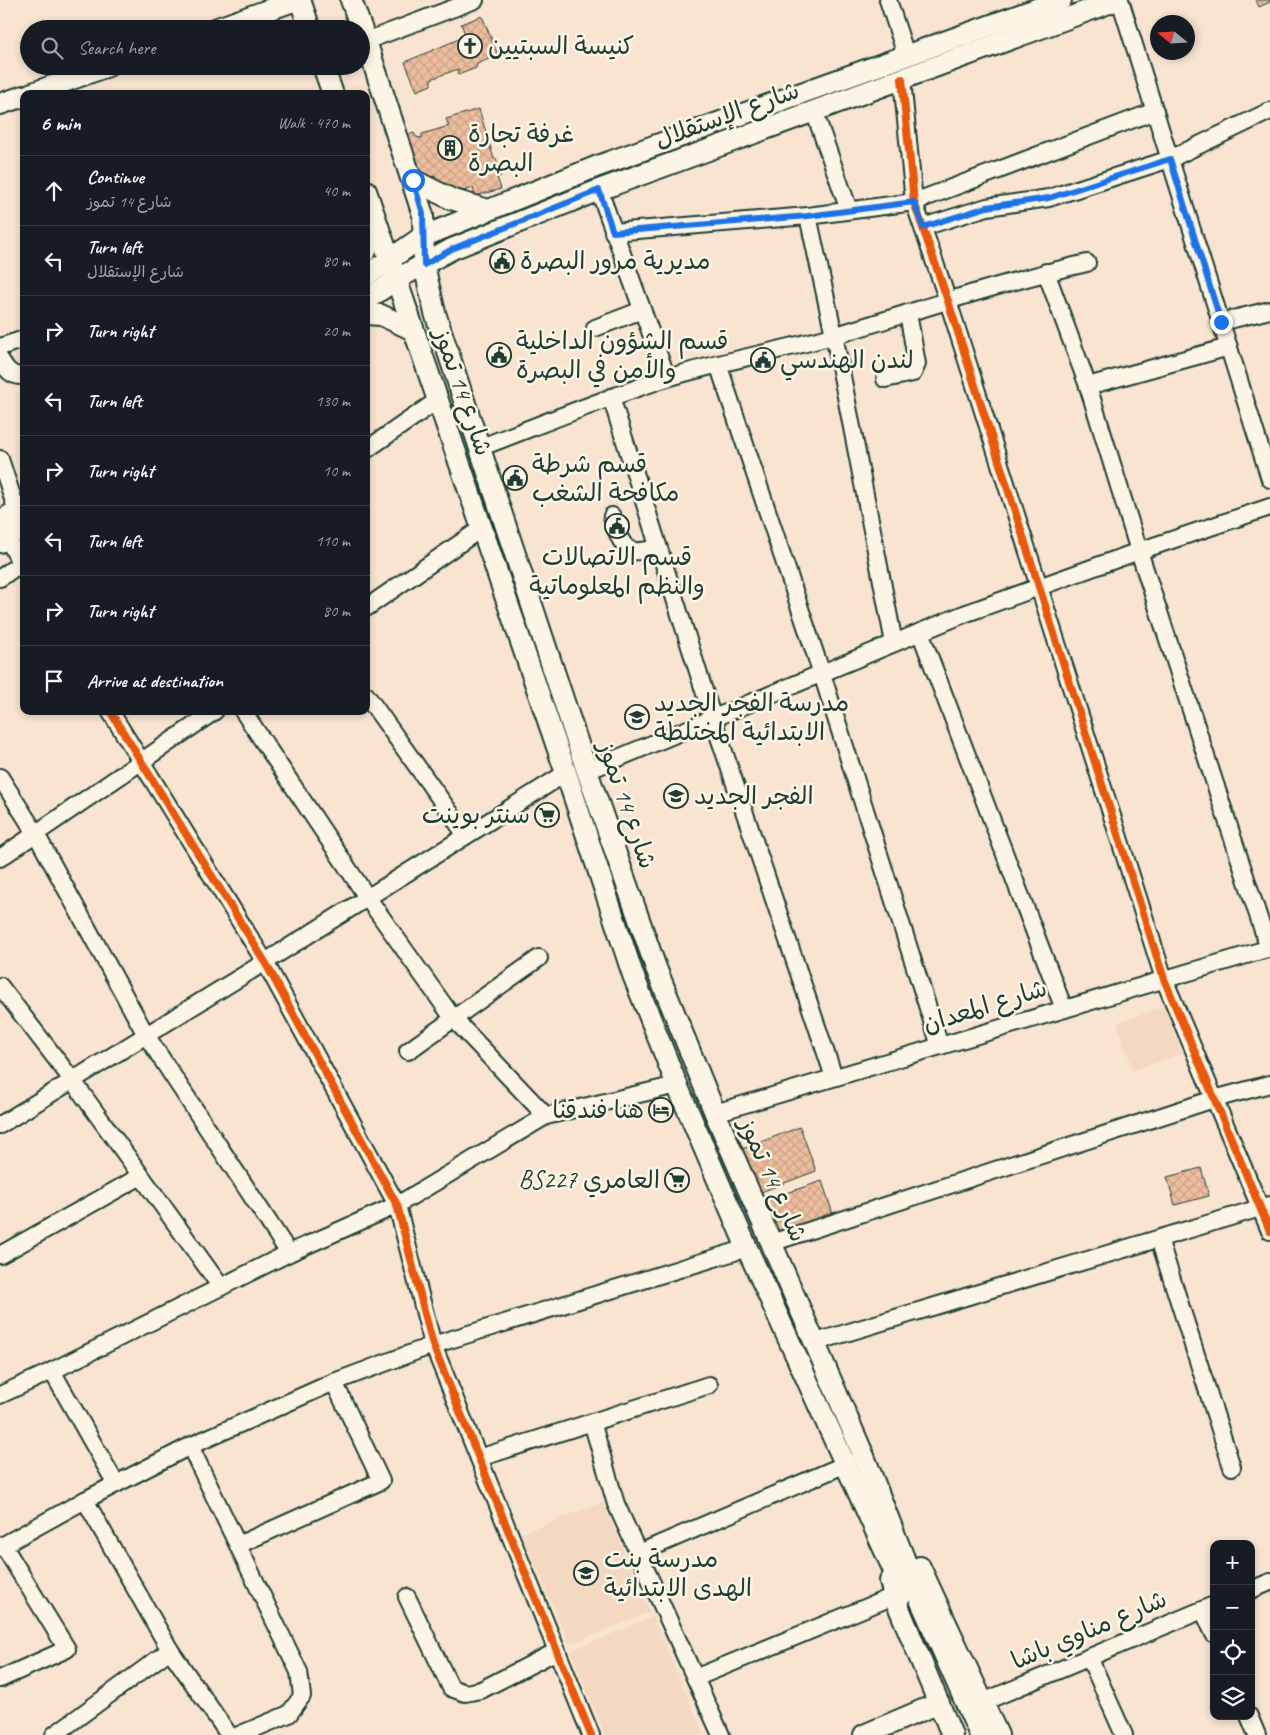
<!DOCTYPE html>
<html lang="en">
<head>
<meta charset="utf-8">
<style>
  :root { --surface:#171b24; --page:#20242c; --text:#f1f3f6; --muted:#9ea1a6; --line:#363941 }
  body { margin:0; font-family:Caveat,"Playpen Sans Arabic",sans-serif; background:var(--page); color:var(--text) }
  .controls { position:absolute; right:15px; bottom:15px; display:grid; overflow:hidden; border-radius:10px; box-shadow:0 2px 8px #0003 }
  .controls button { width:45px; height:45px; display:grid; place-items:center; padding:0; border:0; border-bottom:1px solid var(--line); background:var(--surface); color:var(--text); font:25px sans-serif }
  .compass { position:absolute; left:1150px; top:15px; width:45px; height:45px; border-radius:50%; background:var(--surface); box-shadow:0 2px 8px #0003; rotate:288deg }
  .stop { position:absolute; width:15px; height:15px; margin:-11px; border:4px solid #1a73e8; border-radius:50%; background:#fff }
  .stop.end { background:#1a73e8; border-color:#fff; box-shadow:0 1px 5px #0008 }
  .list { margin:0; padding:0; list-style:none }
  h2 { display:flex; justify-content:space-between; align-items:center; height:65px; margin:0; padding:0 20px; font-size:21px }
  h2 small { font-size:16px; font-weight:400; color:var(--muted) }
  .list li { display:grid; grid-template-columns:32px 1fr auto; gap:15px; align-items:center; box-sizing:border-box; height:70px; padding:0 20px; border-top:1px solid var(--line) }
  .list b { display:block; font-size:19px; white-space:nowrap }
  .list p { margin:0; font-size:16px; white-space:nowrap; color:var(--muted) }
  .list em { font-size:16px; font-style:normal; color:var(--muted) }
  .icon { flex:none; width:28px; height:28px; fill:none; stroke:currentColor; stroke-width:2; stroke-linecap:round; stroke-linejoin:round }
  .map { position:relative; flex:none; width:1270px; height:1735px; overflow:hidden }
  .search { position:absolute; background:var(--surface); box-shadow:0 2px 8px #0003; left:20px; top:20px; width:350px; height:55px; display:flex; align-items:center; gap:12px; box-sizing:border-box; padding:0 18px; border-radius:28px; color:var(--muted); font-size:19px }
  .panel { position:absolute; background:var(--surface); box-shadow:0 2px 8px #0003; left:20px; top:90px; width:350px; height:625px; border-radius:10px }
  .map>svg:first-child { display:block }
  .built { fill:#f5d8c1 }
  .building { fill:url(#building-cross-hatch); stroke:#1f3d34 }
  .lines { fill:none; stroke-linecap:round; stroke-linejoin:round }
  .minor-casing { stroke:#1f3d34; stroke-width:20 }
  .major-casing { stroke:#1f3d34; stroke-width:24 }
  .minor { stroke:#fcf5e5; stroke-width:16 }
  .major { stroke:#fcf5e5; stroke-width:20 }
  .cycleway-casing { stroke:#fcf5e5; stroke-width:11 }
  .cycleway { stroke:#e8590c; stroke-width:8 }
  .route { stroke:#1a73e8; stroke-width:6 }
  .labels { text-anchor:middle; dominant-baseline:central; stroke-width:5; stroke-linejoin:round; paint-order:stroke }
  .poi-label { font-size:25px; fill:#1f3d34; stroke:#fcf5e5; text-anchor:start }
  .street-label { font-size:25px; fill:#1f3d34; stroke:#fcf5e5 }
</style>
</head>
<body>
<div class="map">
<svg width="1270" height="1735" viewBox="0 0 1270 1735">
  <defs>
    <pattern id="building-cross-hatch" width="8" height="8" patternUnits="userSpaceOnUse" patternTransform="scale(1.25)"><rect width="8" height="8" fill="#edbd9e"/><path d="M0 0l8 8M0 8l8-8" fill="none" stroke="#cba389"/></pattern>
  </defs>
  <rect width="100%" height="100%" fill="#f8e4d0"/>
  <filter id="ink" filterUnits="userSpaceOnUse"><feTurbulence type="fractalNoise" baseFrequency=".02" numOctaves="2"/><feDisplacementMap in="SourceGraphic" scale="10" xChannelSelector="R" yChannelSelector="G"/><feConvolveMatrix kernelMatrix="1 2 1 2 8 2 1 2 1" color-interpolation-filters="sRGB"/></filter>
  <g filter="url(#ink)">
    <g class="built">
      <path d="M 1165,1006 L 1182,1054 L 1133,1070 L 1117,1023 Z"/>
      <path d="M 603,1502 L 650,1612 L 570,1644 L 521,1534 Z"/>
      <path d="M 653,1617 L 704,1735 L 605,1735 L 571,1651 Z"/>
    </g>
    <g class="building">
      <path d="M 1256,0 L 1270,0 L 1270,2 L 1259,7 Z"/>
      <path d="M 482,16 L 498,55 L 477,64 L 476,68 L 458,75 L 458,69 L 431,79 L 431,85 L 417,91 L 405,62 L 466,36 L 461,24 Z"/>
      <path d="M 479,109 L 494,159 L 496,158 L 501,176 L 497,177 L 501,189 L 475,196 L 473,188 L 450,195 L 439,190 L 435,176 L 418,181 L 405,136 L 414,133 L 416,137 L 422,138 L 422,134 L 449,126 L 446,119 Z"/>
      <path d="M 800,1127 L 816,1171 L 753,1195 L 737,1151 Z"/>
      <path d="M 1201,1168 L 1209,1196 L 1175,1205 L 1167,1177 Z"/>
      <path d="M 822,1181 L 834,1217 L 771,1237 L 759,1202 Z"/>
    </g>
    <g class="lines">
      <defs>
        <g id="minor">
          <path d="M 888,0 L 906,55"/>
          <path d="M 1120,0 L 1270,479"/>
          <path d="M 366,41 L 475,0"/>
          <path d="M 902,79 L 914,202 L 948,301 L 1164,979 L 1270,1231"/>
          <path d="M 814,111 L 849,210"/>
          <path d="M 599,190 L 667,378"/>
          <path d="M 808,216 L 834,335 L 894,643"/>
          <path d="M 923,227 L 987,207 L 1049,198 L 1170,159 L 1270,111"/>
          <path d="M 613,232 L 808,216 L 914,202 L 1155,111"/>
          <path d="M 1046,272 L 1088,386 L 1139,551 L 1269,949"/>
          <path d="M 1221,322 L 1270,310"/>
          <path d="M 595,328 L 642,310"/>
          <path d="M 0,347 L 24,339"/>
          <path d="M 0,359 C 6,369 11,377 24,376"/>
          <path d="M 718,364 L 822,674 L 940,1046"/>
          <path d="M 885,379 L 913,373 L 917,364 L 908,313"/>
          <path d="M 1088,386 L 1229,347"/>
          <path d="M 611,397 L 713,719 L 834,1077"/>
          <path d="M 479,448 C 542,424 604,398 667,378 C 723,361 780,351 836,335 C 920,310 1002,282 1087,263"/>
          <path d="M 366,450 L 438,400"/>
          <path d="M 0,459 L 17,511"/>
          <path d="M 612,516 C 616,527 620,550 635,551 C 642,552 651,549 658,548"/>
          <path d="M 7,537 L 24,570"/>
          <path d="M 0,578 L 20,564"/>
          <path d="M 366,608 L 482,528"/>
          <path d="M 920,632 L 1064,1009"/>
          <path d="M 366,695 L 466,835"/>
          <path d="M 110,711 L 265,962 L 397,1205 L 433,1345 L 591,1735"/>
          <path d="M 243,711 L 367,897 L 453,1018 L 546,1116"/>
          <path d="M 587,771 L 964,614 L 1139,551 L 1270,507"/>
          <path d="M 0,777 L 36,834 L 146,1035 L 289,1253"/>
          <path d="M 0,858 L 215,711"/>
          <path d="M 0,986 L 73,1081 L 221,1287"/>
          <path d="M 408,1051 L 539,958"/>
          <path d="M 715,1113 L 1270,948"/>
          <path d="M 0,1125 L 265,962 L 566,773"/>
          <path d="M 1159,1239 L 1232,1467"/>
          <path d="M 771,1243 L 1214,1099 L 1270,1084"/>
          <path d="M 0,1255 L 141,1176"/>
          <path d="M 816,1342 L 1270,1205"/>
          <path d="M 52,1371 L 116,1484"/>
          <path d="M 0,1395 L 52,1371 L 289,1253 L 397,1205 L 546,1116 L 677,1085"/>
          <path d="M 592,1422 L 616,1504 L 721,1735"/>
          <path d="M 190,1446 L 299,1672 L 302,1696 L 289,1714 L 239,1735"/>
          <path d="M 479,1458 L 709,1385"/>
          <path d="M 85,1500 L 170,1650 L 229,1735"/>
          <path d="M 238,1545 L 381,1481 L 334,1382"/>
          <path d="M 0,1547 L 85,1500 L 190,1446 L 334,1382 L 433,1345 L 747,1248"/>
          <path d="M 639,1553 L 846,1464"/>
          <path d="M 1251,1590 L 1270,1582"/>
          <path d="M 407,1597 L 451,1688 L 465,1693 L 481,1690 L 557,1651"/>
          <path d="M 1203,1610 L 1214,1634"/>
          <path d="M 1089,1657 L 1124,1735"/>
          <path d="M 695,1678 L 894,1596"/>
          <path d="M 0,1679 L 67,1649 L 3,1545"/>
          <path d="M 983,1702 L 1214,1605"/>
          <path d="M 1249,1716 L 1257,1735"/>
          <path d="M 54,1735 L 170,1650"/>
        </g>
        <g id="major">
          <path d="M 300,0 L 310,29"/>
          <path d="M 351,0 L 366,41 L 423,215 L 424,265 L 435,313 L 587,771 L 656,968 L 715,1113 L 863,1454 L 922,1604 L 980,1735"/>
          <path d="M 215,29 L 296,0"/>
          <path d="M 323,66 L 333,94"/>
          <path d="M 30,94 L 108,66"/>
          <path d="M 0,104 L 24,96"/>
          <path d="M 413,180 L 451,199 L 488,210"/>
          <path d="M 366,191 L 566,773 L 633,975 L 677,1085 L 747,1248 L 904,1593"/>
          <path d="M 366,251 L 374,215"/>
          <path d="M 366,276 L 422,237 L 598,166 L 1061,0"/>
          <path d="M 366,300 L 397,279 L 452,249 L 599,190 L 1117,0"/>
          <path d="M 366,314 L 381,315 L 413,330"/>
          <path d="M 0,521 L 24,507"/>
          <path d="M 0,542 L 24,526"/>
          <path d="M 920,1567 L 998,1735"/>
          <path d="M 890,1581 L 894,1596 L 952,1735"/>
          <path d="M 864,1735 L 939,1703"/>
        </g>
      </defs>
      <use href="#minor" class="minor-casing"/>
      <use href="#major" class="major-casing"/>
      <use href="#minor" class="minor"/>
      <use href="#major" class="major"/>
      <defs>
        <g id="cycleway">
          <path d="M 902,79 L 914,202 L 948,301 L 1164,979 L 1270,1231"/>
          <path d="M 110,711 L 265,962 L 397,1205 L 433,1345 L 591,1735"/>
        </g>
      </defs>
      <use href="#cycleway" class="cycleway-casing"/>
      <use href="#cycleway" class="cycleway"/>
    </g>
  </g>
  <g class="lines" filter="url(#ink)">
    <path class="route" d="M 413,180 L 423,214 L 424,265 L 452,249 L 599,190 L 613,232 L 808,216 L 914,202 L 923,227 L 987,207 L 1049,198 L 1170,159 L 1221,322"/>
  </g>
  <defs>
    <symbol id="church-ring" viewBox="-11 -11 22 22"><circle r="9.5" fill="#fcf5e5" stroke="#1f3d34" stroke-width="1.5"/><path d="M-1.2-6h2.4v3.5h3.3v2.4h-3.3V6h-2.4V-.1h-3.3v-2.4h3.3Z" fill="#1f3d34"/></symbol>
    <symbol id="building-ring" viewBox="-11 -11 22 22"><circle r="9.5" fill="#fcf5e5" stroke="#1f3d34" stroke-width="1.5"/><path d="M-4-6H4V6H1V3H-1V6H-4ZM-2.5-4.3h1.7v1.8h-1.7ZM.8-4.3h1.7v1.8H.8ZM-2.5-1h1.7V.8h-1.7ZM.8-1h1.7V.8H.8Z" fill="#1f3d34"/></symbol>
    <symbol id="civic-ring" viewBox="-11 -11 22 22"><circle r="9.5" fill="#fcf5e5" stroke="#1f3d34" stroke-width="1.5"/><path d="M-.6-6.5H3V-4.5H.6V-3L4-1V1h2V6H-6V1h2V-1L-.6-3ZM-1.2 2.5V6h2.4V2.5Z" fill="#1f3d34"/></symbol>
    <symbol id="school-ring" viewBox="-11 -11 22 22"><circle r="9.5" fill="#fcf5e5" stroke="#1f3d34" stroke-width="1.5"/><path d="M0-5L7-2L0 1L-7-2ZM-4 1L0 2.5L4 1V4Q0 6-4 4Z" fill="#1f3d34"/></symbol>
    <symbol id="supermarket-ring" viewBox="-11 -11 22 22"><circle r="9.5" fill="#fcf5e5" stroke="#1f3d34" stroke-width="1.5"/><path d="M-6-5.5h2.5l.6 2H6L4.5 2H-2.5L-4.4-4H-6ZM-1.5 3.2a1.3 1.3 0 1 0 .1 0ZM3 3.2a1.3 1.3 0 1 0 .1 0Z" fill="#1f3d34"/></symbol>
    <symbol id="hotel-ring" viewBox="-11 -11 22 22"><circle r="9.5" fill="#fcf5e5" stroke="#1f3d34" stroke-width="1.5"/><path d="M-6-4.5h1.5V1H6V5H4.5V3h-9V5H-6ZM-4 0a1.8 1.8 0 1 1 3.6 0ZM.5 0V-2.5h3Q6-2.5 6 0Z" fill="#1f3d34"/></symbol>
  </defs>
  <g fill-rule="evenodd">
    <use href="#church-ring" x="456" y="32" width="28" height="28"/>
    <use href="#building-ring" x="436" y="134" width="28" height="28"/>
    <use href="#civic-ring" x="488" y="247" width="28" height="28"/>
    <use href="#civic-ring" x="485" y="341" width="28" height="28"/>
    <use href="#civic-ring" x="749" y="346" width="28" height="28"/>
    <use href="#civic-ring" x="501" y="464" width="28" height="28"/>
    <use href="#civic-ring" x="603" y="512" width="28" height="28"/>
    <use href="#school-ring" x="623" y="703" width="28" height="28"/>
    <use href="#school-ring" x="662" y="782" width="28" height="28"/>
    <use href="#supermarket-ring" x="533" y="801" width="28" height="28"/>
    <use href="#hotel-ring" x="647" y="1096" width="28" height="28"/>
    <use href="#supermarket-ring" x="663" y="1166" width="28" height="28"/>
    <use href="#school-ring" x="572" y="1559" width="28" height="28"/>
  </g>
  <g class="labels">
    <g class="poi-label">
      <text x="488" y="46">كنيسة السبتيين</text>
      <text x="468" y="134">غرفة تجارة<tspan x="468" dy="29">البصرة</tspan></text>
      <text x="520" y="261">مديرية مرور البصرة</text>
      <text x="516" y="341">قسم الشؤون الداخلية<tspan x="516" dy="29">والأمن في البصرة</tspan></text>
      <text x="780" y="360">لندن الهندسي</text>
      <text x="532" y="464">قسم شرطة<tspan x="532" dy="29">مكافحة الشغب</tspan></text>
      <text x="617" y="557" text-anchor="middle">قسم الاتصالات<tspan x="617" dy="29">والنظم المعلوماتية</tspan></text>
      <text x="654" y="703">مدرسة الفجر الجديد<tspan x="654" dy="29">الابتدائية المختلطة</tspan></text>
      <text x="694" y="796">الفجر الجديد</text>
      <text x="530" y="815" text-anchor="end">سنتر بوينت</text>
      <text x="644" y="1110" text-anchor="end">هنا فندقنا</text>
      <text x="660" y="1180" text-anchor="end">BS227 العامري</text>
      <text x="604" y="1559">مدرسة بنت<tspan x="604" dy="29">الهدى اﻻبتدائية</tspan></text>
    </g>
    <g class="street-label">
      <text transform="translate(727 115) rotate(-20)">شارع الإستقلال</text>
      <text transform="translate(463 392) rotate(71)">شارع 14 تموز</text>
      <text transform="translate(627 805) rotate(71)">شارع 14 تموز</text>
      <text transform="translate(985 1006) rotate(-17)">شارع المعدان</text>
      <text transform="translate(773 1180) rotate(66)">شارع 14 تموز</text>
      <text transform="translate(1089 1630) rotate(-23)">شارع مناوي باشا</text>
    </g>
  </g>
</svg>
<div class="controls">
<button>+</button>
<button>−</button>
<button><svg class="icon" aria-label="locate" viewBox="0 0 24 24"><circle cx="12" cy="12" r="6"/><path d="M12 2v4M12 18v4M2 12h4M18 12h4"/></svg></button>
<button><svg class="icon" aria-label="layers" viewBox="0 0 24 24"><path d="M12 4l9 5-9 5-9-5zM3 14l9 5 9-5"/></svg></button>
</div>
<svg class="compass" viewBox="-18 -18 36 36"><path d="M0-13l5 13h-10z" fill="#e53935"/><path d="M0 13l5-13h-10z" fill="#9ea1a6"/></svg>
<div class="stop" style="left:413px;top:180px"></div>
<div class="stop end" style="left:1221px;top:322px"></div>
<div class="search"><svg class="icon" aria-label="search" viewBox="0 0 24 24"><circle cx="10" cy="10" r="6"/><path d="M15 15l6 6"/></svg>Search here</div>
<section class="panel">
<h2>6 min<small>Walk · 470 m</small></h2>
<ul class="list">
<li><svg class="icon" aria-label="ahead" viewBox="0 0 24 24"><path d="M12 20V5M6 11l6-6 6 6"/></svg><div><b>Continue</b><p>شارع 14 تموز</p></div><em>40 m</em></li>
<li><svg class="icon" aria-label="left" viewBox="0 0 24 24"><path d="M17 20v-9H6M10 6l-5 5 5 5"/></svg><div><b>Turn left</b><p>شارع الإستقلال</p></div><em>80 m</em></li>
<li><svg class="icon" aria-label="right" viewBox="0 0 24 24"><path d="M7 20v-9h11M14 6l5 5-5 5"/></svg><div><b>Turn right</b></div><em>20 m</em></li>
<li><svg class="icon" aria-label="left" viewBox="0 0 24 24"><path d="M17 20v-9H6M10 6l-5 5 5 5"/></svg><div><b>Turn left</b></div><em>130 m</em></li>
<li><svg class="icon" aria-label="right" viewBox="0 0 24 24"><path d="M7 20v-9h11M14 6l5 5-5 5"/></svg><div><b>Turn right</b></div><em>10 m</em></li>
<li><svg class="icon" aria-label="left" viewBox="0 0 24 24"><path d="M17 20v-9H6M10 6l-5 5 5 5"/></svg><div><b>Turn left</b></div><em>110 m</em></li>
<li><svg class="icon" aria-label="right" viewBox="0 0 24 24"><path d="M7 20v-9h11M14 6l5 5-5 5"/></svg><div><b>Turn right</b></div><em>80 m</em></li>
<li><svg class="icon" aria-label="arrive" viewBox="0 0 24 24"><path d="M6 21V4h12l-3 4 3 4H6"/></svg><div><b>Arrive at destination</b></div></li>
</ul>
</section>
</div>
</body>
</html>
